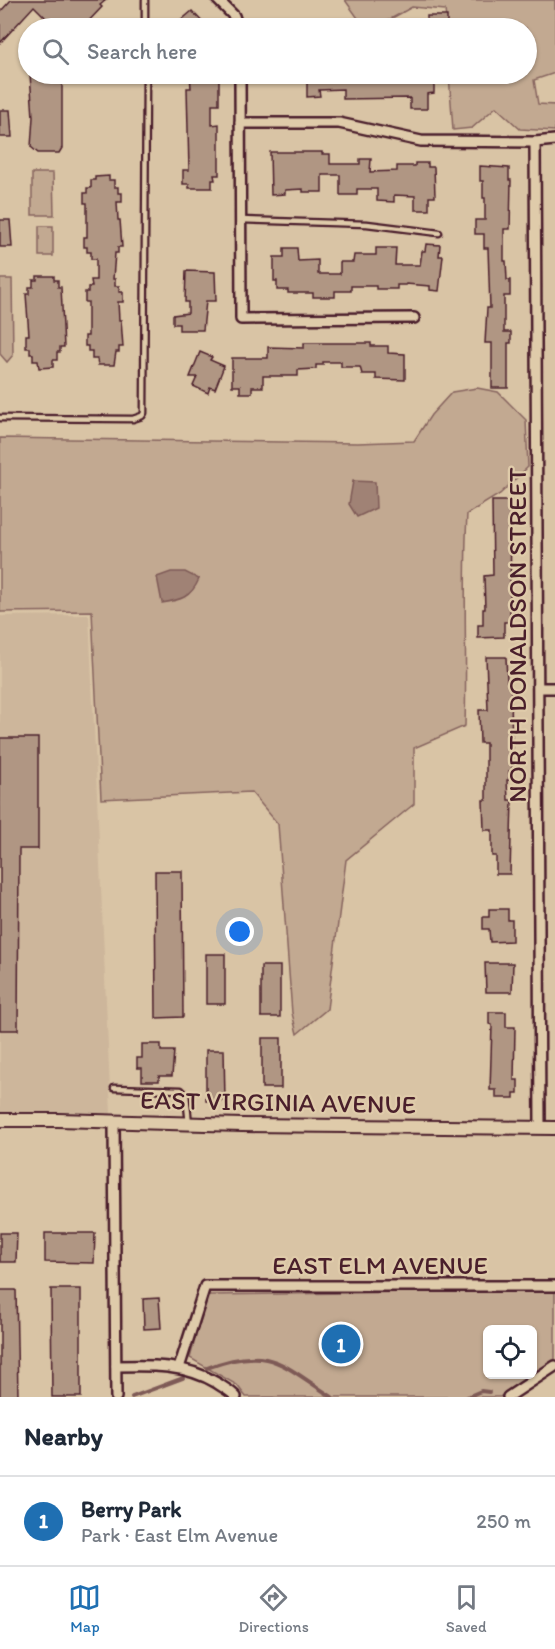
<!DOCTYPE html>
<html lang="en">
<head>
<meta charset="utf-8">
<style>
  :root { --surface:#fff; --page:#f2f2f3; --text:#1f2937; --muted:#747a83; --line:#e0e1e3; --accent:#1f6fb2 }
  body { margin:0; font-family:Itim,sans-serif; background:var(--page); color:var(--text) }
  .controls { position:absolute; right:18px; bottom:18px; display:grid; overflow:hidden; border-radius:9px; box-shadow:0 2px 4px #0004 }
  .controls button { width:54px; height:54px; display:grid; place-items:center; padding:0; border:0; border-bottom:2px solid var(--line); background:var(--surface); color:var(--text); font:30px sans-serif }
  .you { position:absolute; left:240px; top:932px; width:21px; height:21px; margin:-15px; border:4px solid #fff; border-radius:50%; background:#1a73e8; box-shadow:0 0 0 9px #1a73e833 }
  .badge { display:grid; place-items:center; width:39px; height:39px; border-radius:50%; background:var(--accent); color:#fff; font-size:20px; font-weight:700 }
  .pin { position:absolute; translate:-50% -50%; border:3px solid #fff; box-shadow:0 2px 6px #0006 }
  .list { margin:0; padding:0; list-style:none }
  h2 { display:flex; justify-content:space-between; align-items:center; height:78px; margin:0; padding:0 24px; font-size:26px }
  h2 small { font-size:20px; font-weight:400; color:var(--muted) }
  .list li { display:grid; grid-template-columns:39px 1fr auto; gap:18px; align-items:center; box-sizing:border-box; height:90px; padding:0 24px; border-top:2px solid var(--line) }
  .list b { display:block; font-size:22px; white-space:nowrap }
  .list p { margin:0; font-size:20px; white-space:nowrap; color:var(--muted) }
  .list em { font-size:20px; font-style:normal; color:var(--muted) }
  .icon { flex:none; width:33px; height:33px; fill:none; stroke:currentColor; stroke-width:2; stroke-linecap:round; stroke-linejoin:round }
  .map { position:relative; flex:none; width:555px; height:1397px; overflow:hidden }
  .search { position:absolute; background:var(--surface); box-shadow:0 2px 4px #0004; left:18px; right:18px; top:18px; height:66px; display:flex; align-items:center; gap:15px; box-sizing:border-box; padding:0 21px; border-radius:33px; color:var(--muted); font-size:22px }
  .sheet { height:168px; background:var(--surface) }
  nav { display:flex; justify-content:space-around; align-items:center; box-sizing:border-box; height:84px; border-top:2px solid var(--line); background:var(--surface); font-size:16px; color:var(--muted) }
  nav a { display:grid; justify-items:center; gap:3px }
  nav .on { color:var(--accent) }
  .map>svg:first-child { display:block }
  .built { fill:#cdb69b }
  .green { fill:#c2a991; stroke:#86645e; stroke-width:1.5; fill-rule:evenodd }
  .water { fill:#a08275; stroke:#7e5a57; stroke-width:1.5 }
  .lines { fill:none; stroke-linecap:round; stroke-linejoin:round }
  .stream { stroke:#7e5a57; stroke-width:4 }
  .building { fill:#b09683; stroke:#4a1f2b; stroke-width:1.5 }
  .service-casing { stroke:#4a1f2b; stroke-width:9 }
  .minor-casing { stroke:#4a1f2b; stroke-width:14 }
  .tertiary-casing { stroke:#4a1f2b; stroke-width:16 }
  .service { stroke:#dfcbaa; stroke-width:4.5 }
  .minor { stroke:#dfcbaa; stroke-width:9 }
  .tertiary { stroke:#dfcbaa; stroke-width:12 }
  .labels { text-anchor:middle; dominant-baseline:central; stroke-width:4.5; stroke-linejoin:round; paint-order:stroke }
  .street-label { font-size:26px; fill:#4a1f2b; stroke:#dfcbaa }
</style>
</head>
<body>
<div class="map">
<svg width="555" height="1397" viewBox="0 0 555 1397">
  <rect width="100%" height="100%" fill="#d9c4a5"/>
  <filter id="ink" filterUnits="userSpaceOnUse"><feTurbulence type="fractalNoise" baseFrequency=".0167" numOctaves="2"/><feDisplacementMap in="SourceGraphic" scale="12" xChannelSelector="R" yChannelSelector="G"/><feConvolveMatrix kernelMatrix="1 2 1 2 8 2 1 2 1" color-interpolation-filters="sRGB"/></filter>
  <g filter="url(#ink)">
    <path class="built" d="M 89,615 L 111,1114 L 0,1113 L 0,616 Z"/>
    <g class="green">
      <path d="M 345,0 L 555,0 L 555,73 L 534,80 L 538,104 L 555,105 L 555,131 L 520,129 L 496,107 L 472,128 L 453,130 L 449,74 L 526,74 L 526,28 L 447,28 L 445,10 L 412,7 L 385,22 L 384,28 L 365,28 Z"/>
      <path d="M 32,173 L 53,173 L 54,215 L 32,215 Z"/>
      <rect x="39" y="226" width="14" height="30"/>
      <path d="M 0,279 L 12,279 L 13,355 L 7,362 L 0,354 Z"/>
      <path d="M 477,388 L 498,392 L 526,420 L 528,467 L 500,494 L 467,514 C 463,585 467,655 465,726 L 414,748 L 414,804 L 346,860 L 327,1009 L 297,1034 L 292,1013 L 278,824 L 251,792 L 101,799 L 92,611 L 0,612 L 0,438 L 358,443 L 414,441 L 431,415 L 452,392 Z"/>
      <path d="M 555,1290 L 555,1361 L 500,1397 L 246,1397 L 237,1385 L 190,1358 L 207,1295 ZM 488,1330 L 532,1330 L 532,1374 L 488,1374 Z"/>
    </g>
    <g class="water">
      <path d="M 353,481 L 375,482 L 376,508 L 357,517 L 349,504 Z"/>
      <path d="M 171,572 L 185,572 L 199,579 C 191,598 180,600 162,603 L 157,577 Z"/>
    </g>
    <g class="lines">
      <g class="stream">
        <path d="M 207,1368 C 270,1344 282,1365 332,1397"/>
        <path d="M 132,1397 L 183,1378"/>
        <path d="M 467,1397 L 481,1391 L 489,1392"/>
      </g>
    </g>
    <g class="building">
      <path d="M 11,0 L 106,0 L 100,5 L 102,7 L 82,28 L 38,28 L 47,19 L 34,6 L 0,43 L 0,12 Z"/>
      <path d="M 192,11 L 208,28 L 172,28 Z"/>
      <rect x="427" y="16" width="20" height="12"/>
      <path d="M 30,74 L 62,74 L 62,148 L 59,153 L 38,153 L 31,147 L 33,117 Z"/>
      <path d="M 190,74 L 219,74 L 219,104 L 212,104 L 212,125 L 219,124 L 219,175 L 214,175 L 215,180 L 212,180 L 212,188 L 189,188 L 189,184 L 183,184 L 183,170 L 189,170 L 187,88 L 191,88 Z"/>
      <path d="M 307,74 L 428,74 L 428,81 L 434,81 L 434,93 L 427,94 L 427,109 L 410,109 L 410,98 L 343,99 L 343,89 L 319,90 L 320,96 L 307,97 Z"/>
      <path d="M 0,110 L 10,110 L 12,137 L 0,137 Z"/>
      <path d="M 270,152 L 322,152 L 322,154 L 330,154 L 330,164 L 360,164 L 360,159 L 371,159 L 370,172 L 397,171 L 397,166 L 415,166 L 415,163 L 428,163 L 428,167 L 434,167 L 435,197 L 429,197 L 429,210 L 415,210 L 415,196 L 394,195 L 394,202 L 377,201 L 377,189 L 357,189 L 357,195 L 340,195 L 340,175 L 322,175 L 322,192 L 303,192 L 303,189 L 285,190 L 285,194 L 271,195 Z"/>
      <path d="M 480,166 L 509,168 L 509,180 L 511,180 L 510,229 L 504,229 L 504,261 L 506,261 L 507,280 L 510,280 L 510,296 L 504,296 L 504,332 L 511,332 L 511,343 L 508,343 L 508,388 L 492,388 L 492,343 L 485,343 L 487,308 L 490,308 L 488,248 L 484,248 L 484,234 L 475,234 L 475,220 L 485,220 L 485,198 L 483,198 L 483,181 L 480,181 Z"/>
      <path d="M 109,176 L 109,180 L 114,180 L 114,187 L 118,187 L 118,193 L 122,193 L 122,202 L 117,202 L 118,220 L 120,220 L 122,247 L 118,247 L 118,253 L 115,253 L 113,279 L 115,279 L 115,286 L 119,286 L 119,292 L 123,292 L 123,302 L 118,302 L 119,320 L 121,320 L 123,347 L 119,347 L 119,352 L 116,352 L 114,365 L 98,365 L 97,359 L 92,359 L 92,351 L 88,351 L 88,346 L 85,346 L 85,336 L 88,336 L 88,302 L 85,302 L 85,292 L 88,292 L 88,287 L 92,287 L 91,280 L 96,280 L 96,259 L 91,259 L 91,252 L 87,252 L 87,247 L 84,247 L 84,237 L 87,237 L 87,203 L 84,203 L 84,193 L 87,193 L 87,188 L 91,188 L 91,180 L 95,180 L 95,177 Z"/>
      <path d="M 0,220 L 10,220 L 12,247 L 0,247 Z"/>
      <path d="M 426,244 L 440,245 L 439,256 L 443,256 L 439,291 L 430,290 L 430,286 L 406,284 L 406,285 L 397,285 L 397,289 L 376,289 L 376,286 L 351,286 L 351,291 L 335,291 L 335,297 L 313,297 L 313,293 L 288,293 L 288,290 L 277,290 L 277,281 L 274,281 L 274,257 L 284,257 L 284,248 L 297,248 L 298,261 L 318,260 L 318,274 L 340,274 L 340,262 L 353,262 L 354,255 L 376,255 L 376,248 L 396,248 L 395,265 L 420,265 L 422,251 L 425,251 Z"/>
      <path d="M 186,271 L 215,272 L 216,301 L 206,301 L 203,330 L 179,330 L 179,324 L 173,324 L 173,315 L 188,313 L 188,302 L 185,302 Z"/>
      <path d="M 37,276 L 54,276 L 54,280 L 58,280 L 58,287 L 61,287 L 64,347 L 60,347 L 60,352 L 57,352 L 57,360 L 53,360 L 53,367 L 39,368 L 38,361 L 33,361 L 33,354 L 30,354 L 30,348 L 26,348 L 26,335 L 29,335 L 26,294 L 29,294 L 29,287 L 33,287 L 33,280 L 37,280 Z"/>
      <path d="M 304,343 L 371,343 L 371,346 L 388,346 L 388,353 L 405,354 L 405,380 L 376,379 L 376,374 L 362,374 L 360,367 L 341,367 L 341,362 L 323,362 L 323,365 L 316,365 L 316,369 L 298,370 L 298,376 L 263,376 L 263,387 L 252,387 L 252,393 L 240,393 L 240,386 L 232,386 L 232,358 L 268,358 L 268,347 L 304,348 Z"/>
      <path d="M 200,352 L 212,357 L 210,360 L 224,366 L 215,389 L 210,387 L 208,393 L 193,386 L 197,377 L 190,377 Z"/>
      <path d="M 492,501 L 511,501 L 510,622 L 504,622 L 504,637 L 478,638 L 478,625 L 483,625 L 483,609 L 485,609 L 484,576 L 493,575 Z"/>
      <path d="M 486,657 L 506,657 L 507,681 L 511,681 L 512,771 L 509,771 L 509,780 L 507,780 L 508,800 L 512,800 L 510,874 L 496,874 L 496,856 L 492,856 L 492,830 L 484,830 L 483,800 L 486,800 L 486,743 L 480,743 L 479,710 L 488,710 Z"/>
      <path d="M 0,738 L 38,738 L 38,849 L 19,849 L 18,1030 L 0,1030 Z"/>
      <path d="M 155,871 L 182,871 L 183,1017 L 156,1018 Z"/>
      <path d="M 489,909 L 508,909 L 508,920 L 512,920 L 512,941 L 490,942 L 489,929 L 483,929 L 483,917 L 489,917 Z"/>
      <rect x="206" y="954" width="19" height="50"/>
      <path d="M 485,963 L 513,963 L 512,992 L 486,992 Z"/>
      <rect x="261" y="966" width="19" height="51"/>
      <path d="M 489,1012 L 506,1012 L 506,1027 L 515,1027 L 514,1080 L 518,1080 L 518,1093 L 514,1093 L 514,1098 L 496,1098 L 496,1090 L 490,1090 L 492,1025 L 489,1024 Z"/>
      <rect x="262" y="1038" width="19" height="50"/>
      <path d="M 142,1044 L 161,1044 L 161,1051 L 174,1051 L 172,1076 L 159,1076 L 159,1081 L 142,1081 L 142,1068 L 137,1068 L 137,1058 L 142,1058 Z"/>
      <path d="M 206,1050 L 224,1050 L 225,1101 L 206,1101 Z"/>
      <path d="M 0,1233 L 17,1233 L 16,1262 L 0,1262 Z"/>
      <path d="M 45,1233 L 95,1233 L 94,1263 L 45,1262 Z"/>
      <path d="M 51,1289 L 81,1289 L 81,1397 L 52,1397 Z"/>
      <path d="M 0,1290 L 16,1290 L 18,1397 L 0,1397 Z"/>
      <path d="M 159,1298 L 161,1328 L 144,1329 L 143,1299 Z"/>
    </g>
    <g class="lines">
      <defs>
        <g id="service">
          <path d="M 145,0 L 145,28"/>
          <path d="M 241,220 L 367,224 L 439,233"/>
          <path d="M 0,418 L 133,419 L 142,416 L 144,413 L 146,74"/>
          <path d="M 114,1088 L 181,1090 L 186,1095 L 189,1124"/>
        </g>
        <g id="minor">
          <path d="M 218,0 L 234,16 L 238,28"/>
          <path d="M 240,74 L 241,319 L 414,318"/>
          <path d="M 240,123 L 339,123 L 421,141 L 535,142 L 555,140"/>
          <path d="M 535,142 L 540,1127"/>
          <path d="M 539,688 L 555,688"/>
          <path d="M 114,1123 L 116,1397"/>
          <path d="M 116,1366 C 151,1365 186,1364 217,1383 C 224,1388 231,1391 236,1397"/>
          <path d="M 179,1368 L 205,1286 L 555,1286"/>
          <path d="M 508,1397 L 555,1366"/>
        </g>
        <path id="tertiary" d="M 0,1120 L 58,1120 L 242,1125 L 555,1128"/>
      </defs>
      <use href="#service" class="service-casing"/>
      <use href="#minor" class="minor-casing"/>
      <use href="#tertiary" class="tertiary-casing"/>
      <use href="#service" class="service"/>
      <use href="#minor" class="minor"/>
      <use href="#tertiary" class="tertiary"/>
    </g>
  </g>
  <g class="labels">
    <g class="street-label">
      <text transform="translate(517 635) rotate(-90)">NORTH DONALDSON STREET</text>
      <text transform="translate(278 1102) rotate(1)">EAST VIRGINIA AVENUE</text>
      <text x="380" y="1265">EAST ELM AVENUE</text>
    </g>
  </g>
</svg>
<div class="controls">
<button><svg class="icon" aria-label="locate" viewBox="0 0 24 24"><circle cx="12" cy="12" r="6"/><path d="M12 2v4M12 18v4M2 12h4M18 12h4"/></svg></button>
</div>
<div class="you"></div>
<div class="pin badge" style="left:341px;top:1344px">1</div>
<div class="search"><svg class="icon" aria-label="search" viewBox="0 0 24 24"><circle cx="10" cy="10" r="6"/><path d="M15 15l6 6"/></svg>Search here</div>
</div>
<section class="sheet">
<h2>Nearby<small></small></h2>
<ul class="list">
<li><span class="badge">1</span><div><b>Berry Park</b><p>Park · East Elm Avenue</p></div><em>250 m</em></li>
</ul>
</section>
<nav>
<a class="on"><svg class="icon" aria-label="map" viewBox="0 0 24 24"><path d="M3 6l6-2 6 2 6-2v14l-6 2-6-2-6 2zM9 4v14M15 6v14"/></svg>Map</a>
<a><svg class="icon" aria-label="directions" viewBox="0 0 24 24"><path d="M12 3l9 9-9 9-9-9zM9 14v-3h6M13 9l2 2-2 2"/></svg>Directions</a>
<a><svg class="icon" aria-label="saved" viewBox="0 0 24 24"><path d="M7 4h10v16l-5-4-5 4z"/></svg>Saved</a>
</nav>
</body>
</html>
